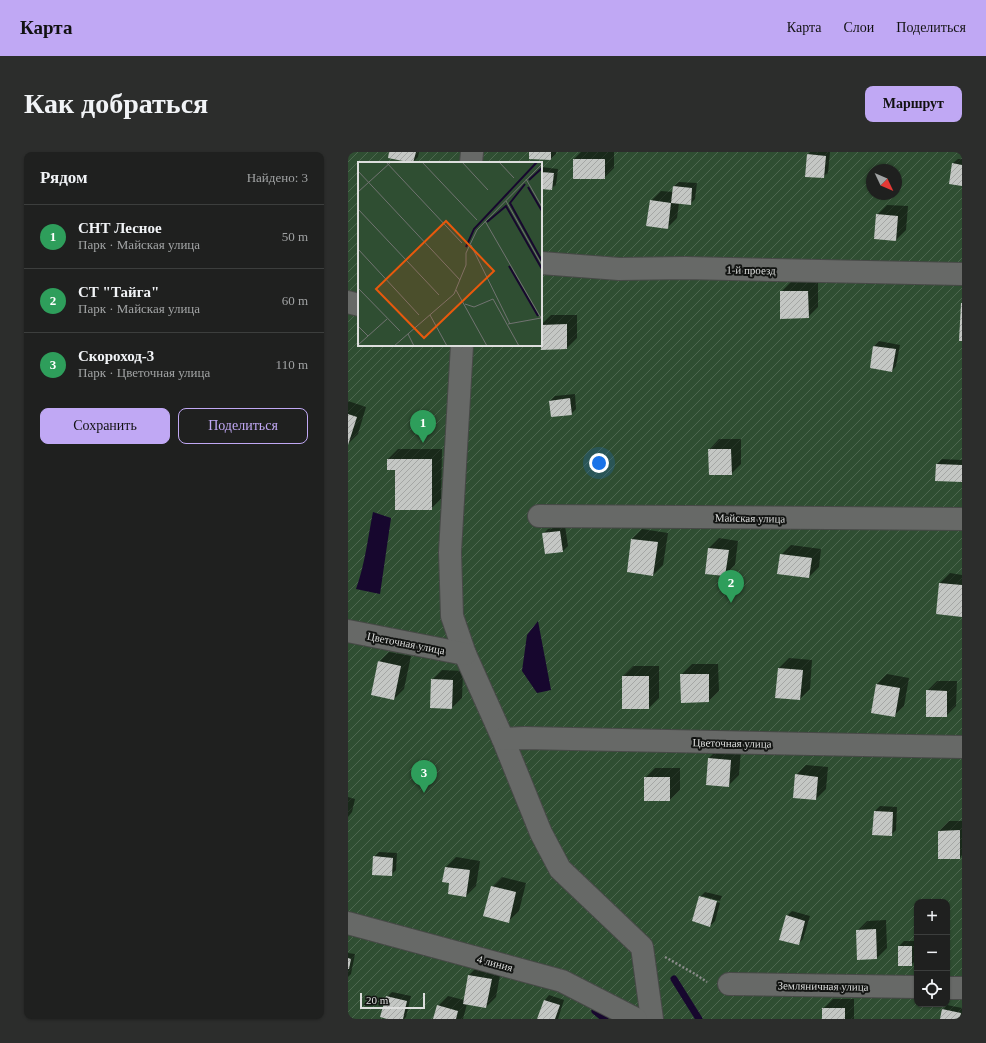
<!DOCTYPE html>
<html lang="ru">
<head>
<meta charset="utf-8">
<style>
  :root { --surface:#1f201f; --page:#2c2d2c; --text:#f1f3f6; --muted:#a1a3a4; --line:#3c3e3d; --accent:#c0a8f4 }
  body { margin:0; font-family:Georgia,serif; background:var(--page); color:var(--text) }
  .controls { position:absolute; right:12px; bottom:12px; display:grid; overflow:hidden; border-radius:8px; box-shadow:0 1px 3px #0004 }
  .controls button { width:36px; height:36px; display:grid; place-items:center; padding:0; border:0; border-bottom:1px solid var(--line); background:var(--surface); color:var(--text); font:20px sans-serif }
  .compass { position:absolute; left:518px; top:12px; width:36px; height:36px; border-radius:50%; background:var(--surface); box-shadow:0 1px 3px #0004; rotate:134deg }
  .scale { position:absolute; left:12px; bottom:10px; width:65px; box-sizing:border-box; padding-left:4px; border:2px solid #dddedd; border-top:0; font-size:11px; line-height:14px; white-space:nowrap; color:#dddedd; -webkit-text-stroke:3px #121412; paint-order:stroke }
  .you { position:absolute; left:251px; top:311px; width:14px; height:14px; margin:-10px; border:3px solid #fff; border-radius:50%; background:#1a73e8; box-shadow:0 0 0 6px #1a73e833 }
  .badge { display:grid; place-items:center; width:26px; height:26px; border-radius:50%; background:var(--accent); color:#fff; font-size:13px; font-weight:700 }
  .pin { position:absolute; translate:-50% -33px; filter:drop-shadow(0 1px 2px #0008) }
  .pin::after { content:''; position:absolute; top:21px; width:14px; height:12px; background:inherit; clip-path:polygon(0 0,100% 0,50% 100%) }
  .list { margin:0; padding:0; list-style:none }
  h2 { display:flex; justify-content:space-between; align-items:center; height:52px; margin:0; padding:0 16px; font-size:17px }
  h2 small { font-size:13px; font-weight:400; color:var(--muted) }
  .list li { display:grid; grid-template-columns:26px 1fr auto; gap:12px; align-items:center; box-sizing:border-box; height:64px; padding:0 16px; border-top:1px solid var(--line) }
  .list b { display:block; font-size:15px; white-space:nowrap }
  .list p { margin:0; font-size:13px; white-space:nowrap; color:var(--muted) }
  .list em { font-size:13px; font-style:normal; color:var(--muted) }
  .actions { display:flex; gap:8px; padding:12px 16px }
  .actions a { flex:1; padding:9px 0; border:1px solid var(--accent); border-radius:8px; text-align:center; font-size:14px; color:var(--accent) }
  .actions .main { background:var(--accent); color:#111 }
  .icon { flex:none; width:22px; height:22px; fill:none; stroke:currentColor; stroke-width:2; stroke-linecap:round; stroke-linejoin:round }
  .map { position:relative; flex:none; width:614px; height:867px; overflow:hidden; border-radius:8px }
  header { display:flex; align-items:center; gap:24px; box-sizing:border-box; height:56px; padding:0 20px; background:var(--accent); color:#111 }
  header strong { font-size:19px }
  nav { display:flex; gap:22px; margin-inline-start:auto; font-size:14px }
  .intro { display:flex; align-items:center; justify-content:space-between; box-sizing:border-box; height:96px; padding:0 24px }
  h1 { margin:0; font-size:28px }
  .button { padding:10px 18px; border-radius:8px; background:var(--accent); color:#111; font-size:14px; font-weight:700 }
  main { display:flex; gap:24px; padding:0 24px }
  aside { flex:1; background:var(--surface); border-radius:8px; box-shadow:0 1px 3px #0004 }
  .map>svg:first-child { display:block }
  .garden { fill:url(#garden-furrows); fill-rule:evenodd }
  .water { fill:#17072e }
  .shadow { fill:#0007 }
  .lines { fill:none; stroke-linecap:round; stroke-linejoin:round }
  .stream { stroke:#17072e; stroke-width:7 }
  .building { fill:url(#building-hatch) }
  .minor-casing { stroke:#474947; stroke-width:24 }
  .path { stroke:#8a8c8a; stroke-width:2.5; stroke-dasharray:2 2; stroke-linecap:butt }
  .minor { stroke:#676967; stroke-width:22 }
  .labels { text-anchor:middle; dominant-baseline:central; stroke-width:4; stroke-linejoin:round; paint-order:stroke }
  .street-label { font-size:11px; fill:#dddedd; stroke:#121412 }
  .inset-river { fill:none; stroke:#17072e; stroke-width:2 }
  .inset-road { fill:none; stroke:#717371; stroke-width:1 }
  .view { fill:#e8590c; fill-opacity:0.15; stroke:#e8590c; stroke-width:2 }
  .inset-edge { fill:none; stroke:#dddedd; stroke-width:2 }
</style>
</head>
<body>
<header>
<strong>Карта</strong>
<nav><a>Карта</a><a>Слои</a><a>Поделиться</a></nav>
</header>
<div class="intro"><h1>Как добраться</h1><a class="button">Маршрут</a></div>
<main>
<aside>
<h2>Рядом<small>Найдено: 3</small></h2>
<ul class="list">
<li><span class="badge" style="background:#2e9e5b">1</span><div><b>СНТ Лесное</b><p>Парк · Майская улица</p></div><em>50 m</em></li>
<li><span class="badge" style="background:#2e9e5b">2</span><div><b>СТ &quot;Тайга&quot;</b><p>Парк · Майская улица</p></div><em>60 m</em></li>
<li><span class="badge" style="background:#2e9e5b">3</span><div><b>Скороход-3</b><p>Парк · Цветочная улица</p></div><em>110 m</em></li>
</ul>
<div class="actions"><a class="main">Сохранить</a><a>Поделиться</a></div>
</aside>
<div class="map">
<svg width="614" height="867" viewBox="0 0 614 867">
  <defs>
    <pattern id="garden-furrows" width="10" height="10" patternUnits="userSpaceOnUse"><rect width="10" height="10" fill="#2f4e32"/><path d="M-1 1l2-2M0 10L10 0M9 11l2-2" fill="none" stroke="#4d674f"/></pattern>
    <pattern id="building-hatch" width="6" height="6" patternUnits="userSpaceOnUse"><rect width="6" height="6" fill="#c4c7c4"/><path d="M-1 1l2-2M0 6l6-6M5 7l2-2" fill="none" stroke="#a4a6a4"/></pattern>
  </defs>
  <rect width="100%" height="100%" fill="#292b29"/>
  <path class="garden" d="M 0,0 L 614,0 L 614,867 L 0,867 ZM 11,11 L 193,11 L 193,193 L 11,193 ZM 524,18 L 548,18 L 548,42 L 524,42 ZM 569,750 L 599,750 L 599,852 L 569,852 Z"/>
  <g class="water">
    <path d="M 25,360 L 43,366 L 32,442 L 8,437 C 17,412 20,385 25,360 Z"/>
    <path d="M 190,469 L 203,538 L 189,541 L 174,519 L 179,483 Z"/>
  </g>
  <g class="shadow">
    <path d="M 42,0 L 71,0 L 70,5 L 65,10 Z"/>
    <path d="M 182,0 L 208,0 L 208,2 L 203,7 Z"/>
    <path d="M 233,0 L 266,0 L 266,16 L 256,26 L 226,7 Z"/>
    <path d="M 462,0 L 482,0 L 480,21 L 475,25 L 460,3 Z"/>
    <path d="M 610,7 L 614,7 L 614,33 L 605,11 Z"/>
    <path d="M 193,15 L 210,17 L 208,33 L 203,37 L 193,36 Z"/>
    <path d="M 331,30 L 349,31 L 347,47 L 342,52 L 331,51 L 329,66 L 319,76 L 303,49 L 313,39 L 325,40 L 326,34 Z"/>
    <path d="M 539,53 L 560,54 L 558,78 L 548,88 L 529,63 Z"/>
    <path d="M 470,129 L 470,155 L 460,165 L 433,140 L 443,130 Z"/>
    <path d="M 203,163 L 229,163 L 229,186 L 219,196 L 194,197 L 193,173 Z"/>
    <path d="M 531,189 L 552,193 L 548,214 L 544,219 L 526,194 Z"/>
    <path d="M 227,242 L 228,257 L 223,262 L 202,249 L 207,244 Z"/>
    <path d="M 0,249 L 18,255 L 10,282 L 0,292 Z"/>
    <path d="M 371,287 L 393,287 L 393,312 L 383,322 L 361,298 Z"/>
    <path d="M 50,297 L 94,297 L 93,347 L 83,357 L 48,317 L 40,317 L 40,307 Z"/>
    <path d="M 594,307 L 614,308 L 614,329 L 589,312 Z"/>
    <path d="M 217,374 L 220,394 L 215,399 L 195,382 L 200,377 Z"/>
    <path d="M 294,377 L 320,381 L 315,413 L 305,423 L 284,387 Z"/>
    <path d="M 371,386 L 390,389 L 387,413 L 377,423 L 358,421 L 361,396 Z"/>
    <path d="M 443,393 L 473,397 L 471,415 L 461,425 L 433,403 Z"/>
    <path d="M 602,421 L 614,423 L 614,464 L 592,431 Z"/>
    <path d="M 41,500 L 63,504 L 56,537 L 46,547 L 31,510 Z"/>
    <path d="M 441,506 L 464,508 L 462,537 L 452,547 L 431,516 Z"/>
    <path d="M 344,512 L 370,512 L 371,539 L 361,549 L 334,550 L 334,522 Z"/>
    <path d="M 285,514 L 311,514 L 311,546 L 301,556 L 275,556 L 275,524 Z"/>
    <path d="M 94,518 L 115,519 L 114,546 L 104,556 L 84,528 Z"/>
    <path d="M 539,522 L 561,526 L 556,554 L 546,564 L 529,532 Z"/>
    <path d="M 589,529 L 609,529 L 608,554 L 598,564 L 579,539 Z"/>
    <path d="M 371,596 L 393,598 L 391,623 L 381,633 L 361,606 Z"/>
    <path d="M 458,613 L 480,615 L 478,637 L 468,647 L 448,623 Z"/>
    <path d="M 307,616 L 332,616 L 332,638 L 322,648 L 297,626 Z"/>
    <path d="M 0,645 L 7,647 L 4,660 L 0,665 Z"/>
    <path d="M 532,654 L 549,655 L 548,678 L 543,683 L 526,682 L 527,659 Z"/>
    <path d="M 601,669 L 614,669 L 614,703 L 612,706 L 591,679 Z"/>
    <path d="M 31,700 L 49,701 L 48,718 L 43,723 L 26,705 Z"/>
    <path d="M 108,705 L 132,709 L 128,734 L 118,744 L 103,730 L 98,715 Z"/>
    <path d="M 154,725 L 178,731 L 171,759 L 161,769 L 144,735 Z"/>
    <path d="M 357,740 L 374,744 L 372,749 L 354,744 L 354,746 L 372,751 L 367,769 L 362,774 L 352,745 Z"/>
    <path d="M 444,759 L 462,764 L 455,787 L 450,792 L 439,764 Z"/>
    <path d="M 538,768 L 539,796 L 529,806 L 509,779 L 519,769 Z"/>
    <path d="M 556,789 L 568,789 L 568,808 L 563,813 L 551,794 Z"/>
    <path d="M 0,801 L 7,802 L 3,822 L 0,825 Z"/>
    <path d="M 131,813 L 153,818 L 148,845 L 138,855 L 119,852 L 115,867 L 86,867 L 90,854 L 100,844 L 116,848 L 121,823 Z"/>
    <path d="M 44,840 L 63,844 L 58,865 L 56,867 L 43,867 L 39,845 Z"/>
    <path d="M 201,843 L 216,848 L 210,867 L 190,867 L 197,848 Z"/>
    <path d="M 485,847 L 506,847 L 506,867 L 475,867 L 475,857 Z"/>
    <path d="M 599,853 L 614,856 L 614,867 L 593,867 L 595,858 Z"/>
  </g>
  <g class="lines">
    <g class="stream">
      <path d="M 326,827 L 351,867"/>
      <path d="M 247,859 L 257,867"/>
    </g>
  </g>
  <g class="building">
    <path d="M 41,0 L 68,0 L 65,11 L 40,6 Z"/>
    <path d="M 181,0 L 203,0 L 203,8 L 181,7 Z"/>
    <path d="M 459,2 L 478,4 L 476,26 L 457,25 Z"/>
    <rect x="225" y="7" width="32" height="20"/>
    <path d="M 604,11 L 614,13 L 614,34 L 601,32 Z"/>
    <path d="M 193,20 L 206,21 L 204,38 L 193,37 Z"/>
    <path d="M 325,34 L 344,36 L 343,53 L 323,51 Z"/>
    <path d="M 302,48 L 323,51 L 320,77 L 298,74 Z"/>
    <path d="M 528,62 L 550,64 L 548,89 L 526,87 Z"/>
    <path d="M 432,139 L 460,139 L 461,166 L 432,167 Z"/>
    <path d="M 613,151 L 614,151 L 614,189 L 611,189 Z"/>
    <path d="M 219,172 L 219,197 L 193,198 L 193,173 Z"/>
    <path d="M 525,194 L 548,197 L 544,220 L 522,216 Z"/>
    <path d="M 222,246 L 224,263 L 203,265 L 201,249 Z"/>
    <path d="M 0,262 L 9,265 L 0,293 Z"/>
    <path d="M 360,297 L 383,297 L 384,323 L 361,323 Z"/>
    <path d="M 39,307 L 84,307 L 84,358 L 47,358 L 47,318 L 39,318 Z"/>
    <path d="M 588,312 L 614,313 L 614,330 L 587,329 Z"/>
    <path d="M 212,379 L 215,400 L 197,402 L 194,381 Z"/>
    <path d="M 283,387 L 310,390 L 305,424 L 279,420 Z"/>
    <path d="M 360,396 L 381,398 L 377,424 L 357,422 Z"/>
    <path d="M 432,402 L 464,406 L 461,426 L 429,422 Z"/>
    <path d="M 591,431 L 614,433 L 614,465 L 588,462 Z"/>
    <path d="M 30,509 L 53,514 L 46,548 L 23,543 Z"/>
    <path d="M 430,516 L 455,518 L 452,548 L 427,546 Z"/>
    <path d="M 332,522 L 361,522 L 361,550 L 333,551 Z"/>
    <rect x="274" y="524" width="27" height="33"/>
    <path d="M 83,527 L 105,528 L 104,557 L 82,556 Z"/>
    <path d="M 528,532 L 552,536 L 547,565 L 523,561 Z"/>
    <path d="M 578,538 L 599,539 L 599,565 L 578,565 Z"/>
    <path d="M 360,606 L 383,608 L 381,635 L 358,633 Z"/>
    <path d="M 447,622 L 470,625 L 468,648 L 445,646 Z"/>
    <rect x="296" y="625" width="26" height="24"/>
    <path d="M 526,659 L 545,660 L 544,684 L 524,683 Z"/>
    <path d="M 612,678 L 612,707 L 590,707 L 590,679 Z"/>
    <path d="M 25,704 L 45,706 L 44,724 L 24,723 Z"/>
    <path d="M 97,715 L 122,718 L 118,745 L 100,742 L 101,731 L 94,730 Z"/>
    <path d="M 143,734 L 168,740 L 161,771 L 135,764 Z"/>
    <path d="M 351,744 L 369,749 L 362,775 L 344,769 Z"/>
    <path d="M 438,763 L 457,769 L 451,793 L 431,788 Z"/>
    <path d="M 528,777 L 529,807 L 509,808 L 508,778 Z"/>
    <rect x="550" y="794" width="14" height="20"/>
    <path d="M 0,806 L 3,807 L 1,817 L 0,817 Z"/>
    <path d="M 120,823 L 144,827 L 138,856 L 115,852 Z"/>
    <path d="M 38,844 L 59,849 L 55,867 L 39,867 L 32,865 Z"/>
    <path d="M 196,848 L 212,853 L 207,867 L 189,867 Z"/>
    <path d="M 89,853 L 110,859 L 108,867 L 85,867 Z"/>
    <rect x="474" y="856" width="23" height="11"/>
    <path d="M 594,857 L 613,861 L 612,867 L 592,867 Z"/>
  </g>
  <g class="lines">
    <defs>
      <g id="minor">
        <path d="M 123,11 L 124,0"/>
        <path d="M 193,111 L 271,117 L 337,116 L 614,122"/>
        <path d="M 0,150 L 11,153"/>
        <path d="M 114,193 L 102,400 L 104,464 L 117,502 L 155,587 L 193,681 L 212,717 L 294,795 L 304,867"/>
        <path d="M 191,364 L 614,367"/>
        <path d="M 0,479 L 117,502"/>
        <path d="M 155,587 L 176,586 L 614,595"/>
        <path d="M 0,771 L 214,829 L 288,867"/>
        <path d="M 381,832 L 569,835"/>
        <path d="M 599,836 L 614,836"/>
      </g>
    </defs>
    <use href="#minor" class="minor-casing"/>
    <path class="path" d="M 317,805 L 347,822 L 359,830"/>
    <use href="#minor" class="minor"/>
  </g>
  <g class="labels">
    <g class="street-label">
      <text transform="translate(403 118) rotate(1)">1-й проезд</text>
      <text transform="translate(402 366) rotate(1)">Майская улица</text>
      <text transform="translate(58 491) rotate(11)">Цветочная улица</text>
      <text transform="translate(384 591) rotate(1)">Цветочная улица</text>
      <text transform="translate(147 811) rotate(15)">4 линия</text>
      <text transform="translate(475 834) rotate(1)">Земляничная улица</text>
    </g>
  </g>
  <g transform="translate(10 10)">
    <rect width="184" height="184" fill="#292b29"/>
    <path d="M 0,0 L 184,0 L 184,184 L 0,184 Z" fill="#2f4e32"/>
    <path class="inset-river" d="M 171,18 L 184,6M 167,22 L 152,41 L 184,99M 170,25 L 184,49M 129,60 L 148,44 L 184,107M 108,85 L 116,67 L 179,0M 151,104 L 180,154"/>
    <path class="inset-road" d="M 28,0 L 104,81M 64,0 L 119,58M 104,0 L 130,28M 141,0 L 156,16M 0,9 L 102,118M 168,17 L 184,45M 0,30 L 33,0M 148,39 L 184,103M 0,47 L 81,133M 127,59 L 183,156M 113,83 L 152,162M 0,87 L 61,153M 0,126 L 42,169M 98,128 L 129,184M 107,142 L 116,145 L 135,137 L 161,184M 72,153 L 89,184M 150,162 L 183,156M 0,164 L 10,174M 50,172 L 56,184M 0,183 L 29,157M 36,184 L 96,132 L 108,103 L 108,91 L 119,68 L 184,2"/>
    <path class="view" d="M 88,59 L 136,109 L 66,176 L 18,127 Z"/>
    <rect width="184" height="184" class="inset-edge"/>
  </g>
</svg>
<div class="controls">
<button>+</button>
<button>−</button>
<button><svg class="icon" aria-label="locate" viewBox="0 0 24 24"><circle cx="12" cy="12" r="6"/><path d="M12 2v4M12 18v4M2 12h4M18 12h4"/></svg></button>
</div>
<svg class="compass" viewBox="-18 -18 36 36"><path d="M0-13l5 13h-10z" fill="#e53935"/><path d="M0 13l5-13h-10z" fill="#a1a3a4"/></svg>
<div class="scale">20 m</div>
<div class="you"></div>
<div class="pin badge" style="left:75px;top:291px;background:#2e9e5b">1</div>
<div class="pin badge" style="left:383px;top:451px;background:#2e9e5b">2</div>
<div class="pin badge" style="left:76px;top:641px;background:#2e9e5b">3</div>
</div>
</main>
</body>
</html>
